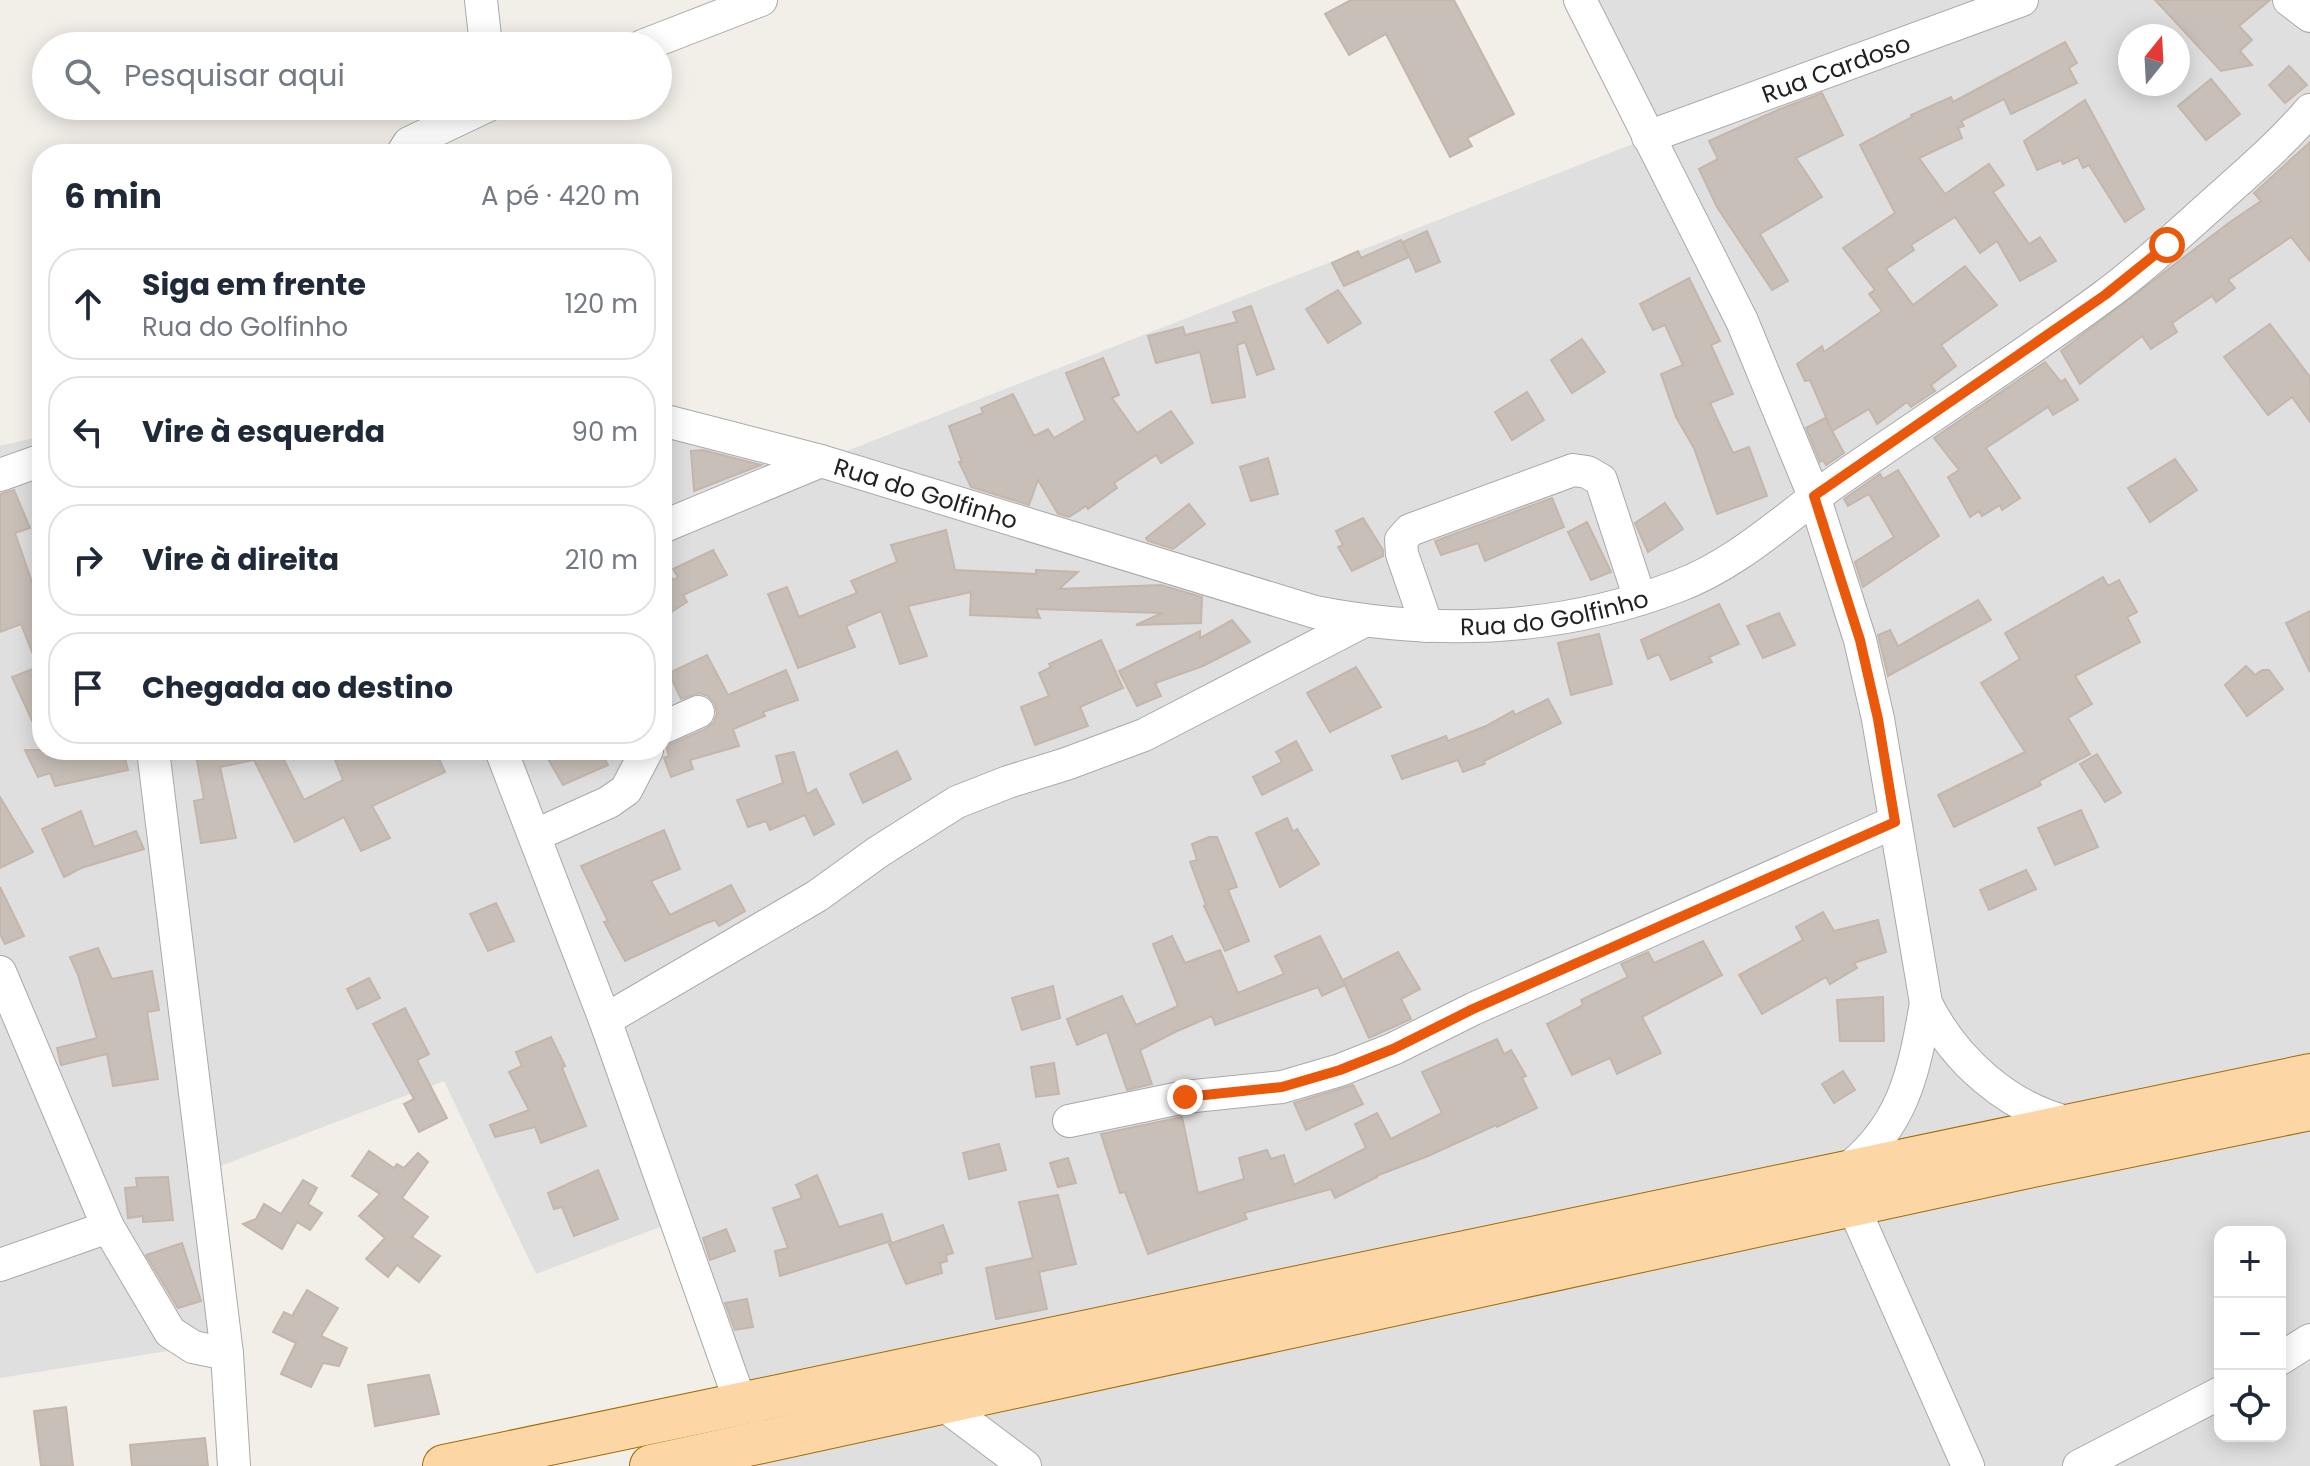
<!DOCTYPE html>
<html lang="pt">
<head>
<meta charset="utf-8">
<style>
  :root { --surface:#fff; --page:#f2f2f3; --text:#1f2937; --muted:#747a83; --line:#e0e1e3 }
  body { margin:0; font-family:Poppins,sans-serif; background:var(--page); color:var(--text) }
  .controls { position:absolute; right:24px; bottom:24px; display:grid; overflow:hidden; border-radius:16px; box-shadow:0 4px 20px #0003 }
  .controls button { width:72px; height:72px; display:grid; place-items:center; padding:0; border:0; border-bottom:2px solid var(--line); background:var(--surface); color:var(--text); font:40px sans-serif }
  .compass { position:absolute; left:2118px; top:24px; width:72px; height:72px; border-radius:50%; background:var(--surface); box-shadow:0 4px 20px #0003; rotate:18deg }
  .stop { position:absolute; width:24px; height:24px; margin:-18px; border:6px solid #ea580c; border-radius:50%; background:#fff }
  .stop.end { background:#ea580c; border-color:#fff; box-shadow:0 2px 8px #0008 }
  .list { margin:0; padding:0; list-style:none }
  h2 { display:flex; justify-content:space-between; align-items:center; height:104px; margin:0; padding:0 32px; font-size:34px }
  h2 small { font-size:26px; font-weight:400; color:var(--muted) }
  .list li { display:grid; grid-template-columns:52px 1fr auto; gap:24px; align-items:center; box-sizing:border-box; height:112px; margin:0 16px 16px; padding:0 16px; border:2px solid var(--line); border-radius:32px }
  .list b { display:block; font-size:30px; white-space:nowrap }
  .list p { margin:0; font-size:26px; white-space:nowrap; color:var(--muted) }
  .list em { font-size:26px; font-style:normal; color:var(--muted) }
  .icon { flex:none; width:44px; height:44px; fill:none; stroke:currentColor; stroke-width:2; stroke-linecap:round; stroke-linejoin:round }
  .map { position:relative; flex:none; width:2310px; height:1466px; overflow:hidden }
  .search { position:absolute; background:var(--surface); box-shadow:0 4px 20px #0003; left:32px; top:32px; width:640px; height:88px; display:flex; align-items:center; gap:20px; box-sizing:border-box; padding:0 28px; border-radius:44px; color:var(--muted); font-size:30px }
  .panel { position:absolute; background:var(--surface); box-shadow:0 4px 20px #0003; left:32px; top:144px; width:640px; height:616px; border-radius:32px }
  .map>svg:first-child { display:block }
  .residential { fill:#e0dfdf; fill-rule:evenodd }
  .building { fill:#c7bfb8; stroke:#c4b6ab; stroke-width:2 }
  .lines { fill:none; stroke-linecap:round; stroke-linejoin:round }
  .minor-casing { stroke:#a9a9a9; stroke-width:34 }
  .major-casing { stroke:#a06b00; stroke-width:44 }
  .minor { stroke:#fff; stroke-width:32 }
  .major { stroke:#fcd6a4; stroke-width:42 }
  .route { stroke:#ea580c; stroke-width:10 }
  .labels { text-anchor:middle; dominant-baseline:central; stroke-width:6; stroke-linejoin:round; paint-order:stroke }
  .street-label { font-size:24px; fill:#222; stroke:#fff }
</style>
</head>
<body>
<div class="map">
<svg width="2310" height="1466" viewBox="0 0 2310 1466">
  <rect width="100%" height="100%" fill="#f2efe9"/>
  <g class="residential">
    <path d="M 1580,0 L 2310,0 L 2310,1075 L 741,1404 L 676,1221 L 536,1274 L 444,1081 L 205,1172 L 227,1354 L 193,1347 L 0,1378 L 0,446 L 42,436 L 42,750 L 662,750 L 662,420 L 821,461 L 1648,138 ZM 2130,36 L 2178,36 L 2178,84 L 2130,84 Z"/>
    <path d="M 2310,1109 L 2310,1466 L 729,1466 ZM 2220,1232 L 2280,1232 L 2280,1436 L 2220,1436 Z"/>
  </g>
  <g class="building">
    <path d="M 1351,0 L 1454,0 L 1514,114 L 1467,138 L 1472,146 L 1450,157 L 1386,34 L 1349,55 L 1325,14 Z"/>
    <path d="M 2155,0 L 2270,0 L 2239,26 L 2252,40 L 2240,51 L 2252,65 L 2221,71 Z"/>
    <path d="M 2065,42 L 2077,63 L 2069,68 L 2077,83 L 2011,114 L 2004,99 L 1961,121 L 1964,126 L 1958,128 L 1962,138 L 1919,158 L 1945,194 L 1989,164 L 2004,185 L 1993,192 L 2029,244 L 2040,237 L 2056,261 L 2020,281 L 1997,241 L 1980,253 L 1955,217 L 1911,245 L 1914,250 L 1886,269 L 1913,305 L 1965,266 L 1997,305 L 1941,345 L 1956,366 L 1931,385 L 1935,391 L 1911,407 L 1907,402 L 1877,424 L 1869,409 L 1832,431 L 1810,380 L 1805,381 L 1797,364 L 1822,346 L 1824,352 L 1882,311 L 1869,294 L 1875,290 L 1843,248 L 1895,213 L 1860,145 L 1912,117 L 1911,115 L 1951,97 L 1953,102 Z"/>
    <path d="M 2289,66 L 2307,85 L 2285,103 L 2269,85 Z"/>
    <path d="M 2211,79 L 2240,114 L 2206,140 L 2178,106 Z"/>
    <path d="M 1822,93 L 1843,135 L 1796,158 L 1822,197 L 1760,234 L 1788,281 L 1772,290 L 1717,207 L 1699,169 L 1718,159 L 1709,141 L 1780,109 Z"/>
    <path d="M 2085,100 L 2144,209 L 2125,222 L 2089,165 L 2083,168 L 2078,157 L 2063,164 L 2061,160 L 2037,170 L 2024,141 Z"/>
    <path d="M 2310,142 L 2310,261 L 2291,237 L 2228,280 L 2235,288 L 2216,302 L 2212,296 L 2172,323 L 2177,332 L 2151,349 L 2142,336 L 2080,384 L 2061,351 L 2230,222 L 2261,201 L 2254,193 Z"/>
    <path d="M 1427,231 L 1440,262 L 1416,272 L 1403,242 Z"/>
    <path d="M 1401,240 L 1409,257 L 1344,286 L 1332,263 L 1358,251 L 1361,258 Z"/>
    <path d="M 1689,278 L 1720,341 L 1711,345 L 1733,394 L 1710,403 L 1733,453 L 1749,447 L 1767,496 L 1717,514 L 1694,448 L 1676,417 L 1661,374 L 1683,365 L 1665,325 L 1653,330 L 1640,304 Z"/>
    <path d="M 1338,290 L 1361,323 L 1328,343 L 1306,309 Z"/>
    <path d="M 1251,306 L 1274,369 L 1257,375 L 1245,342 L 1237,345 L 1245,397 L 1212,403 L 1200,352 L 1156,363 L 1148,336 L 1183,327 L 1185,335 L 1237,322 L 1233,312 Z"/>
    <path d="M 2270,324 L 2310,377 L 2310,422 L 2292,397 L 2268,415 L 2224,357 Z"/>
    <path d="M 1582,339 L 1605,372 L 1572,393 L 1551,360 Z"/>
    <path d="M 1103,358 L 1119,395 L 1112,398 L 1137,433 L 1171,411 L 1193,443 L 1161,463 L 1156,455 L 1114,483 L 1117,488 L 1088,509 L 1086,506 L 1069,517 L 1058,514 L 1038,480 L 1029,505 L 971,487 L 959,462 L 962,462 L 949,426 L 983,413 L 981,408 L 1013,394 L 1034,436 L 1048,429 L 1054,438 L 1085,420 L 1066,373 Z"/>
    <path d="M 2045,362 L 2061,382 L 2065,379 L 2078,400 L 2053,415 L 2048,407 L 1986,448 L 2020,498 L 2002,510 L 2000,505 L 1982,516 L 1979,511 L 1970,517 L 1948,477 L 1959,470 L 1934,438 Z"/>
    <path d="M 1527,392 L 1544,420 L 1512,440 L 1495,412 Z"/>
    <path d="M 1825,418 L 1844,453 L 1826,465 L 1823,460 L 1820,462 L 1806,428 Z"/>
    <path d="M 703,450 L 761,465 L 694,491 L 691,451 Z"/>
    <path d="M 1268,458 L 1278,494 L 1251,501 L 1240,467 Z"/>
    <path d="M 2175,459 L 2197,490 L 2150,522 L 2128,488 Z"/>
    <path d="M 1898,470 L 1939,536 L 1863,587 L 1855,562 L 1894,537 L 1869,494 L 1848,506 L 1844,499 L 1880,474 L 1883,479 Z"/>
    <path d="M 14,490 L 30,528 L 15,533 L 42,611 L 42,742 L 12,677 L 38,667 L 21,624 L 0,632 L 0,494 Z"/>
    <path d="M 1552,498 L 1564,527 L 1485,561 L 1478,543 L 1441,555 L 1435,541 Z"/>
    <path d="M 1665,503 L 1683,529 L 1648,552 L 1635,523 Z"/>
    <path d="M 1189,504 L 1205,524 L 1173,549 L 1148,541 L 1146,538 Z"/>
    <path d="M 1363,518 L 1383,550 L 1383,556 L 1352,571 L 1338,547 L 1343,545 L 1336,531 Z"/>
    <path d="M 1587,522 L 1611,572 L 1591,580 L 1568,532 Z"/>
    <path d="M 946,530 L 955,570 L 1036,574 L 1036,570 L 1078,572 L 1059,589 L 1161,585 L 1202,597 L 1201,623 L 1136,625 L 1162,613 L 1036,609 L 1040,618 L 970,615 L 971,592 L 908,606 L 927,656 L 900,664 L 881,611 L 846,626 L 855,647 L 798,668 L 768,594 L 787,587 L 799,617 L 857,593 L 851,581 L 897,562 L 891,545 Z"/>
    <path d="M 713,550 L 727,575 L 683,595 L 687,602 L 662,618 L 662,564 L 673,580 L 678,577 L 673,569 Z"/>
    <path d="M 2103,577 L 2108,586 L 2119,580 L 2137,612 L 2127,617 L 2140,642 L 2075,676 L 2092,704 L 2068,718 L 2090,754 L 2039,781 L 2041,785 L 1954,827 L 1938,795 L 2025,752 L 1981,683 L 2020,659 L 2005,633 Z"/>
    <path d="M 1978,600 L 1991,620 L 1888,676 L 1878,635 L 1890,630 L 1898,646 Z"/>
    <path d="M 1719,604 L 1739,644 L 1709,657 L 1712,662 L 1671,680 L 1659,654 L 1648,659 L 1641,640 Z"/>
    <path d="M 2310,611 L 2310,672 L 2286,623 Z"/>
    <path d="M 1779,613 L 1795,645 L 1763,658 L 1747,626 Z"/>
    <path d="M 1232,620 L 1250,642 L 1203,666 L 1155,683 L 1161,696 L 1137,706 L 1119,671 L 1200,631 L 1200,638 Z"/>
    <path d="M 1599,634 L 1612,684 L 1571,695 L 1558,643 Z"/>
    <path d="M 1101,640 L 1123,688 L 1080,707 L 1088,726 L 1035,745 L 1021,707 L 1049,696 L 1039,673 L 1051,667 L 1049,664 Z"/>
    <path d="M 707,655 L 728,695 L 786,670 L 798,700 L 763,712 L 765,716 L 733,729 L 739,746 L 690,760 L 693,769 L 671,777 L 664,758 L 669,756 L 666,746 L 706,729 L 714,722 L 717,713 L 715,704 L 708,696 L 699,693 L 681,699 L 669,673 Z"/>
    <path d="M 2246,666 L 2255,675 L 2262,670 L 2269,670 L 2283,689 L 2247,716 L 2225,685 Z"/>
    <path d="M 1356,667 L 1381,707 L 1330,732 L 1307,693 Z"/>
    <path d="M 1548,699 L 1561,723 L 1484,761 L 1485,764 L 1463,772 L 1458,760 L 1402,779 L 1392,756 L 1446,736 L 1448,741 L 1486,726 L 1513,711 L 1515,715 Z"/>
    <path d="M 1296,741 L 1312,770 L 1262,795 L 1253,777 L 1282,762 L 1276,752 Z"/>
    <path d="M 25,750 L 123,750 L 128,770 L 55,786 L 50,773 L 38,777 Z"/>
    <path d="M 195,750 L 279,750 L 304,800 L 343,780 L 331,750 L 435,750 L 445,772 L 372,806 L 390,838 L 361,851 L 344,817 L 295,842 L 254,760 L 220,767 L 236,838 L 201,843 L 194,801 L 204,799 Z"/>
    <path d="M 543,750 L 600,750 L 608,765 L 563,785 Z"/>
    <path d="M 897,751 L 911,779 L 863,803 L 850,774 Z"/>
    <path d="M 794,752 L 807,794 L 816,789 L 834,824 L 814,835 L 805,815 L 770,830 L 766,821 L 748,827 L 737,800 L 783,783 L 776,756 Z"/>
    <path d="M 2097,754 L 2121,793 L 2105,802 L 2080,764 Z"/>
    <path d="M 0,797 L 33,852 L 0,868 Z"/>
    <path d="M 2081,810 L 2098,847 L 2055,865 L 2038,828 Z"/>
    <path d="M 81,811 L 94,847 L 136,831 L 144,849 L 81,868 L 64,877 L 42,829 Z"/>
    <path d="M 1287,818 L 1293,832 L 1297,829 L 1319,864 L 1280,887 L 1256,833 Z"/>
    <path d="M 664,830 L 680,869 L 651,881 L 670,915 L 731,885 L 745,911 L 719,926 L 715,920 L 704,924 L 625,961 L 604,922 L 608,921 L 581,866 Z"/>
    <path d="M 1209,837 L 1217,837 L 1237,887 L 1228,890 L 1249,941 L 1225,951 L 1204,906 L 1206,905 L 1190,862 L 1197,860 L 1192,844 Z"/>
    <path d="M 2026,870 L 2036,889 L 1989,910 L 1980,890 Z"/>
    <path d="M 0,887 L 24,936 L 5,944 L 0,934 Z"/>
    <path d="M 496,903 L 514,941 L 488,951 L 470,914 Z"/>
    <path d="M 1823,912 L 1834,931 L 1878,920 L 1886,952 L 1854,963 L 1857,968 L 1830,984 L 1826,977 L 1762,1014 L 1739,975 L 1803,940 L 1796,927 Z"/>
    <path d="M 1172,936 L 1185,963 L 1220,950 L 1238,993 L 1284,974 L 1275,956 L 1320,936 L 1345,985 L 1343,980 L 1398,952 L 1420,989 L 1401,999 L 1411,1019 L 1369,1038 L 1345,985 L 1322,996 L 1318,987 L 1215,1025 L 1212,1016 L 1175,1032 L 1140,1050 L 1152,1084 L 1127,1090 L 1107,1032 L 1077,1045 L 1067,1019 L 1122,996 L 1136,1025 L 1178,1006 L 1153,944 Z"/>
    <path d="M 1703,941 L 1722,975 L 1642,1017 L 1661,1053 L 1617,1074 L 1610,1058 L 1572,1075 L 1547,1024 L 1583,1005 L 1581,1000 L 1628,977 L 1621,964 L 1648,952 L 1654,963 Z"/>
    <path d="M 98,948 L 112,979 L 152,971 L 159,1010 L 147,1012 L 158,1079 L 113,1086 L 107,1054 L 61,1065 L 57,1048 L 97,1038 L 78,975 L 70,957 Z"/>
    <path d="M 369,978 L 380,998 L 357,1009 L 347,989 Z"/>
    <path d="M 1053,986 L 1060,1018 L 1022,1030 L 1012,998 Z"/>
    <path d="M 1883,997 L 1884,1041 L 1840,1041 L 1837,1000 Z"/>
    <path d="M 405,1008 L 429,1054 L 417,1060 L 447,1118 L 419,1132 L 404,1104 L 414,1099 L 373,1024 Z"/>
    <path d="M 551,1037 L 565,1066 L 562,1068 L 586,1126 L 541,1143 L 535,1127 L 495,1137 L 490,1125 L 529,1110 L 509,1072 L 522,1066 L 516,1052 Z"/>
    <path d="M 1497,1039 L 1504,1054 L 1511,1050 L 1526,1076 L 1522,1078 L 1537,1108 L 1497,1127 L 1496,1125 L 1428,1156 L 1376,1176 L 1377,1177 L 1335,1198 L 1331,1189 L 1244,1213 L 1247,1219 L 1148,1254 L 1125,1192 L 1120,1193 L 1101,1134 L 1182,1117 L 1198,1193 L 1244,1179 L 1239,1158 L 1267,1150 L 1271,1159 L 1284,1155 L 1294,1185 L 1366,1148 L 1355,1124 L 1377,1113 L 1391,1139 L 1442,1113 L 1422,1072 Z"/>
    <path d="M 1054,1063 L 1059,1094 L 1036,1097 L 1031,1067 Z"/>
    <path d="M 1843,1071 L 1855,1090 L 1834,1103 L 1822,1084 Z"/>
    <path d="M 1353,1085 L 1363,1104 L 1306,1130 L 1294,1103 Z"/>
    <path d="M 999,1144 L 1006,1170 L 969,1179 L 963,1153 Z"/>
    <path d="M 369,1151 L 394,1168 L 397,1164 L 404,1168 L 418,1153 L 428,1162 L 402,1198 L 428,1217 L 412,1237 L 440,1256 L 419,1282 L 397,1265 L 388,1277 L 366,1259 L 385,1238 L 359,1216 L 380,1194 L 352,1176 Z"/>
    <path d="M 1068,1158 L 1076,1183 L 1058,1187 L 1050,1163 Z"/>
    <path d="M 598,1170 L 618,1219 L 574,1236 L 562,1207 L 554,1209 L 548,1193 Z"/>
    <path d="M 817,1175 L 839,1227 L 882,1214 L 891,1241 L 780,1276 L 775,1251 L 788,1248 L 773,1208 L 802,1198 L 796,1185 Z"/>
    <path d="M 168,1177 L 173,1220 L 143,1222 L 143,1216 L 128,1218 L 125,1188 L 137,1187 L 136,1178 Z"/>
    <path d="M 303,1180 L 317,1188 L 308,1204 L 322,1213 L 310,1230 L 297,1222 L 282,1249 L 243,1224 L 256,1219 L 264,1204 L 281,1214 Z"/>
    <path d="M 1058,1195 L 1076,1264 L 1039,1272 L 1047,1309 L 996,1319 L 986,1268 L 1033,1258 L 1019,1202 Z"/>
    <path d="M 943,1225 L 953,1253 L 946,1255 L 947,1261 L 940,1263 L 942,1273 L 906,1284 L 889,1244 Z"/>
    <path d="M 726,1229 L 735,1251 L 710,1260 L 703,1238 Z"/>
    <path d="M 182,1243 L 201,1301 L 178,1308 L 146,1255 Z"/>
    <path d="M 307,1290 L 338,1308 L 321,1336 L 347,1348 L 339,1366 L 323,1363 L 311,1387 L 281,1374 L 296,1343 L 273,1332 L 284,1312 L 292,1316 Z"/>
    <path d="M 747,1299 L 753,1327 L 735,1330 L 725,1303 Z"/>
    <path d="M 429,1375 L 439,1414 L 375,1426 L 368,1385 Z"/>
    <path d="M 66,1407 L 73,1466 L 41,1466 L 34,1411 Z"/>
    <path d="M 205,1438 L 208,1466 L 132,1466 L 130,1445 Z"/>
  </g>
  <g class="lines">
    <defs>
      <g id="minor">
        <path d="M 481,0 L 486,46"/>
        <path d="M 1580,0 L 1742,321 L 1814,496 L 1860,640 L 1878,719 L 1926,1003 C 1954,1060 2009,1109 2071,1123"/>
        <path d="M 2289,0 L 2310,16"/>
        <path d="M 642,46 L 761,0"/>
        <path id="s1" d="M 1648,137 L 2022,0"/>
        <path d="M 402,154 L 409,143 L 487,106"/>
        <path id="s2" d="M 662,420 L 821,461 L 1315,612 C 1438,636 1561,631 1678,586 C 1740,563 1790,513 1844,476 C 1931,416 2019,359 2103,297 C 2144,267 2181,232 2218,199 C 2250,170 2282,143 2310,110"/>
        <path d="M 0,475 L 42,460"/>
        <path d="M 662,527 L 821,461"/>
        <path d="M 1427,626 L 1402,554 L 1401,540 L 1410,530 L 1573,470 L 1587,472 L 1601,480 L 1640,599"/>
        <path d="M 662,728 L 698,712"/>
        <path d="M 153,750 L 227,1354 L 234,1466"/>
        <path d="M 501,750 L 605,1020 L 741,1404"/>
        <path d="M 536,835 L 609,802 L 626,790 L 647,750"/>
        <path d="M 0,972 L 108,1227 L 170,1332 L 193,1347 L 227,1354"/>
        <path d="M 605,1020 L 817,896 L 878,852 L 957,802 L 1008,782 L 1066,764 L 1144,735 L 1364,621"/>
        <path d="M 1069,1121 L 1185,1097 L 1282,1087 L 1340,1070 L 1393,1049 L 1473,1009 L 1895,822"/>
        <path d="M 1842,1173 C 1903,1129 1914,1073 1926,1003"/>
        <path d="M 1853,1206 L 1968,1466"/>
        <path d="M 0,1265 L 108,1227"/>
        <path d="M 2280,1359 L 2310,1340"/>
        <path d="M 940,1402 L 1025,1466"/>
        <path d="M 2079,1466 L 2220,1393"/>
      </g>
      <g id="major">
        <path d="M 444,1466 L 2310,1075"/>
        <path d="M 651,1466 L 2023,1168 L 2310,1109"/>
      </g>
    </defs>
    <use href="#minor" class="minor-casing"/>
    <use href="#major" class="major-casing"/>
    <use href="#minor" class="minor"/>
    <use href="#major" class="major"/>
  </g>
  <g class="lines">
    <path class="route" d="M 1185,1097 L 1282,1087 L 1340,1070 L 1393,1049 L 1473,1009 L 1895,822 L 1878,719 L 1860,640 L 1814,496 L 2105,295 L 2167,245"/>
  </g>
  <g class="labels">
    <g class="street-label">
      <text stroke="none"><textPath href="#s1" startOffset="200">Rua Cardoso</textPath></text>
      <text stroke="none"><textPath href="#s2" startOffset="274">Rua do Golfinho</textPath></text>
      <text stroke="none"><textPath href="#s2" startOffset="922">Rua do Golfinho</textPath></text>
    </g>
  </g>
</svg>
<div class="controls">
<button>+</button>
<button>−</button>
<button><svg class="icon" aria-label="locate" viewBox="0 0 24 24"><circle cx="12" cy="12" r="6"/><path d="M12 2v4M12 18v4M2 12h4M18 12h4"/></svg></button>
</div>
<svg class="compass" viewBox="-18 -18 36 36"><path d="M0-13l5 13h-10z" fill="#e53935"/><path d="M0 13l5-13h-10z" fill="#747a83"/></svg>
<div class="stop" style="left:2167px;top:245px"></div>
<div class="stop end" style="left:1185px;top:1097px"></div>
<div class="search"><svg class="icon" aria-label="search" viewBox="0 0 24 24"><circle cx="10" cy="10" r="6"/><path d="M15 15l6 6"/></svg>Pesquisar aqui</div>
<section class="panel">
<h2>6 min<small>A pé · 420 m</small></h2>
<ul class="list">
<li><svg class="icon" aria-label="ahead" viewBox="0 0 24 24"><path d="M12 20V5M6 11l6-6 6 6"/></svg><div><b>Siga em frente</b><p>Rua do Golfinho</p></div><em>120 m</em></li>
<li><svg class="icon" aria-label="left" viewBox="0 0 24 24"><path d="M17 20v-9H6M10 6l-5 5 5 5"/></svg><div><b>Vire à esquerda</b></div><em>90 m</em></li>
<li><svg class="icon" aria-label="right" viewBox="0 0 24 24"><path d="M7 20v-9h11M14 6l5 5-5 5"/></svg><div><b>Vire à direita</b></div><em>210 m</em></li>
<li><svg class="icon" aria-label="arrive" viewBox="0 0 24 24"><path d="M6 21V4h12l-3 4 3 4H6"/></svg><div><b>Chegada ao destino</b></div></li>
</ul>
</section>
</div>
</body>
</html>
